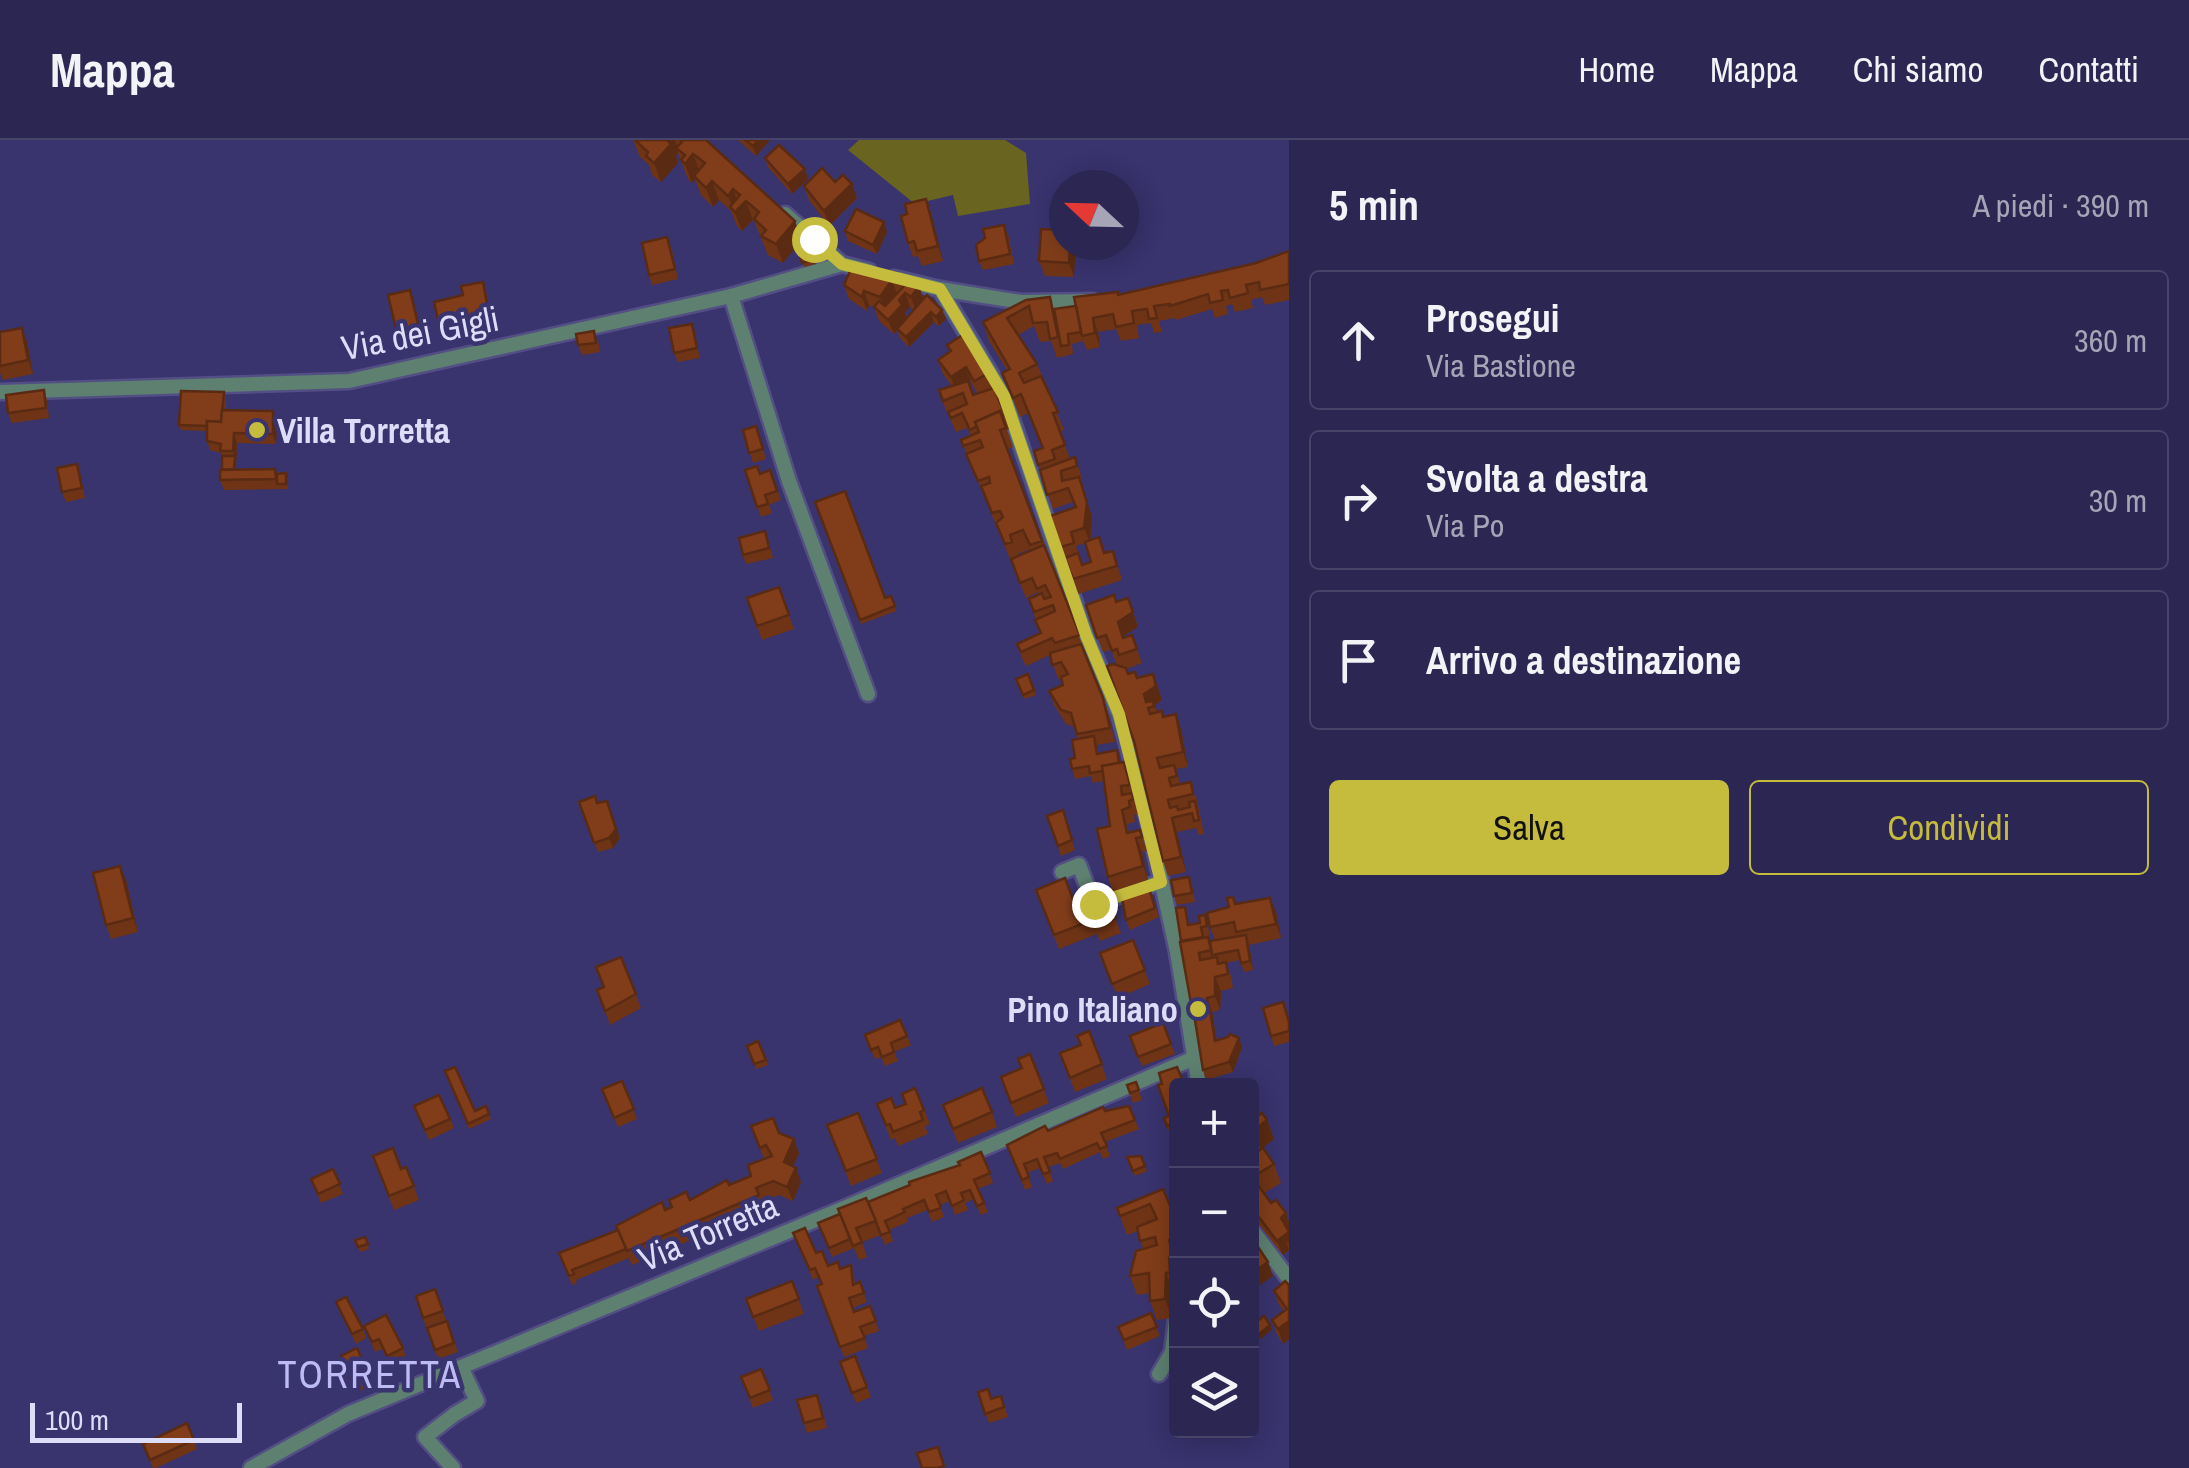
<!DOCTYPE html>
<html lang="it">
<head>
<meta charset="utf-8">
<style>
  :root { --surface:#2b2652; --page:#332e59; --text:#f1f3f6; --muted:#a6a5b8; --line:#474369; --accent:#c5bc3d }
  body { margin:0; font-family:"Archivo Narrow",sans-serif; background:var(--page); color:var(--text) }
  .controls { position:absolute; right:30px; bottom:30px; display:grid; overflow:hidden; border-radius:10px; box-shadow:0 5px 25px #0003 }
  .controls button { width:90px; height:90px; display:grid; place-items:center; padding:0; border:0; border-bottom:2px solid var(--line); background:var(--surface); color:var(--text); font:50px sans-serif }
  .compass { position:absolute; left:1049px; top:30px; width:90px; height:90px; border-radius:50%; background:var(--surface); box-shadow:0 5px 25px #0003; rotate:292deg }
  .scale { position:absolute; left:30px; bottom:25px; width:212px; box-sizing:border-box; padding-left:10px; border:5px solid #ddddfa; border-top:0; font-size:28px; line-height:35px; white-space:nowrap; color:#ddddfa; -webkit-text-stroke:8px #39336e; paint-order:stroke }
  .stop { position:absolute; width:30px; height:30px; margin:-22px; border:8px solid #c5bc3d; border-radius:50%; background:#fff }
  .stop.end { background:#c5bc3d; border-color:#fff; box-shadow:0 2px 10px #0008 }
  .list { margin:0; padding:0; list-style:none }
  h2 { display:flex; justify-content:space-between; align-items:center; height:130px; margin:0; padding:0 40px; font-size:42px }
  h2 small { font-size:32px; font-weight:400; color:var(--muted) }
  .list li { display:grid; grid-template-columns:65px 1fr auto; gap:30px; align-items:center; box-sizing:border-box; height:140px; margin:0 20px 20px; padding:0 20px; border:2px solid var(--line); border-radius:10px }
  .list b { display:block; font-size:38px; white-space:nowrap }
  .list p { margin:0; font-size:32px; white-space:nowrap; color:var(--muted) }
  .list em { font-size:32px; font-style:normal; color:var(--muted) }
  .actions { display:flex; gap:20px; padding:30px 40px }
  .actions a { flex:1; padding:22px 0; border:2px solid var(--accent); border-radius:10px; text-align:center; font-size:35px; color:var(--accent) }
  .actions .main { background:var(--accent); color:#111 }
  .icon { flex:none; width:55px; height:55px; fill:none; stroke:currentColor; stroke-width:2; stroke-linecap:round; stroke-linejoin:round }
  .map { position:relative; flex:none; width:1289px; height:1328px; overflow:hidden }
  header { display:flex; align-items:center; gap:60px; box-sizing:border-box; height:140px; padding:0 50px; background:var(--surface); border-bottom:2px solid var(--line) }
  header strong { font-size:48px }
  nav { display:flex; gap:55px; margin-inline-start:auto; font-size:35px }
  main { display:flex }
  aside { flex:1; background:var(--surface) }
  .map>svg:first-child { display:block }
  .green { fill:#696420 }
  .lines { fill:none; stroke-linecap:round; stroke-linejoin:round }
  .minor-casing { stroke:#534e84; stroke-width:19 }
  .minor { stroke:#5d8070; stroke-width:14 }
  .wall { fill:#6f3416; fill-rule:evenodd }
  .shaded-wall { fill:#5a2b12 }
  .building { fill:#813d1a; stroke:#5a2b12; stroke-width:2.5 }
  .route { stroke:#c5bc3d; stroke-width:12 }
  .poi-dot { fill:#c5bc3d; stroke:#39336e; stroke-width:4 }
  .labels { text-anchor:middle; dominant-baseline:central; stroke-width:9; stroke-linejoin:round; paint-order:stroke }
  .street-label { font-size:35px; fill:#ddddfa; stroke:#39336e }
  .poi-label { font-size:35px; font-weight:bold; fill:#ddddfa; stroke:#39336e; text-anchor:start }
  .neighbourhood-label { font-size:38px; letter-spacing:2.5px; fill:#bcbbf3; stroke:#39336e }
</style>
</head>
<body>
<header>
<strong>Mappa</strong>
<nav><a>Home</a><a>Mappa</a><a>Chi siamo</a><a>Contatti</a></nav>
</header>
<main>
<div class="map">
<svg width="1289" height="1328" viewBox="0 0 1289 1328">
  <rect width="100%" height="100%" fill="#39336e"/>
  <path class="green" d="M 859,0 L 1005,0 L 1026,13 L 1030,64 L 958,76 L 953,55 L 915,64 L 848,10 Z"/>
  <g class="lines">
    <defs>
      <g id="minor">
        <path d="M 785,74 L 842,124 L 869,131"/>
        <path d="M 894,138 L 940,149 L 1004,256 L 1086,495 L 1119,574 L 1148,680 L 1177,812 L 1199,946"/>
        <path d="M 940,149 L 1021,162 L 1093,161"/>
        <path d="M 731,156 L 789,341 L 868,554"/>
        <path d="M 0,252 L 349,241 L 731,156 L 842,124"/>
        <path d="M 1062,732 L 1079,725 L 1094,764 L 1161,742"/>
        <path d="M 1252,1090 L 1289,1139"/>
        <path d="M 1159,1234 L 1172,1212 L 1176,1180"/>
        <path d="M 251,1328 L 348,1274 L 837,1071 L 1192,919"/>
        <path d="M 453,1328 L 425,1297 L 455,1274 L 477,1261 L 461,1227"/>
      </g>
    </defs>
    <use href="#minor" class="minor-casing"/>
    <use href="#minor" class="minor"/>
  </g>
  <g class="wall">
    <path d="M 633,0 L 706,0 L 802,100 L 783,123 L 768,115 L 754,81 L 753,80 L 742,91 L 737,86 L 731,71 L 719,60 L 713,67 L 701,55 L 695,39 L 692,43 L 688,39 L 678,13 L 676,16 L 678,23 L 661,42 L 652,35 L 649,25 L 640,17 Z"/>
    <path d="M 738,0 L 770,0 L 756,16 Z"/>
    <path d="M 765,18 L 805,29 L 808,39 L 792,54 L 768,27 Z"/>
    <path d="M 804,46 L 857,58 L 829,86 L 809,60 Z"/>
    <path d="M 926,59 L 943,121 L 922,126 L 918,116 L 913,117 L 908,103 L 907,74 Z"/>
    <path d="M 1064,90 L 1074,137 L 1045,136 L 1039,121 Z"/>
    <path d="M 845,91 L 887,92 L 877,114 L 848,101 Z"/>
    <path d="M 1008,94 L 1014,124 L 983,130 L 979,121 Z"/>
    <path d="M 671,106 L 678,139 L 652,145 L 649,135 Z"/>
    <path d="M 1289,111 L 1289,160 L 1265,165 L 1262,157 L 1251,160 L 1253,168 L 1235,172 L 1232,164 L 1226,166 L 1228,174 L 1215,178 L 1212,169 L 1176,180 L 1175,178 L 1159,181 L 1162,192 L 1154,193 L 1151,183 L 1137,185 L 1139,198 L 1121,201 L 1116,189 L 1098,192 L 1100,207 L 1087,210 L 1083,201 L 1072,204 L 1073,214 L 1057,218 L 1051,201 L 1040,202 L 1034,186 L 1018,195 L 1037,224 L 1064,290 L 1060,292 L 1070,319 L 1075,317 L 1080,332 L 1082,340 L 1080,341 L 1092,377 L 1090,401 L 1105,413 L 1113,411 L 1122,440 L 1078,454 L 1050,376 L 1075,367 L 1073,362 L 1053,369 L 1034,311 L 1043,308 L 1028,273 L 1020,277 L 1002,233 L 1007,230 L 989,201 L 983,182 L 1026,160 L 1054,169 L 1076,166 L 1256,123 ZM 1085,403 L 1091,422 L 1082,425 L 1076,406 Z"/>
    <path d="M 812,112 L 816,124 L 804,127 L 800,115 Z"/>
    <path d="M 853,124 L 919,146 L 924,159 L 942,170 L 946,179 L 939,186 L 934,182 L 909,207 L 900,198 L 897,190 L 894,194 L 879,181 L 874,167 L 869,165 L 867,171 L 849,159 L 844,145 ZM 910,167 L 914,170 L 907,177 L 905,173 Z"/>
    <path d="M 483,142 L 486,152 L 492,183 L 442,194 L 439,184 L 463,155 Z"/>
    <path d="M 413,159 L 422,197 L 400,203 L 397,193 Z"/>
    <path d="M 692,184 L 700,218 L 678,222 L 674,213 Z"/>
    <path d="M 22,188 L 27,202 L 33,234 L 3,240 L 0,233 L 0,192 Z"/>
    <path d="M 598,201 L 600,212 L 582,215 L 578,205 Z"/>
    <path d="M 947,205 L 987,234 L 1005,275 L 1010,289 L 1007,290 L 1013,307 L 1007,309 L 1108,572 L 1115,602 L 1097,605 L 1098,613 L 1121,623 L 1124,622 L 1129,636 L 1138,674 L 1134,675 L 1135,682 L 1127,684 L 1129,692 L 1140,690 L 1147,711 L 1142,712 L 1148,740 L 1113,752 L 1108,737 L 1110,686 L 1104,641 L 1093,643 L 1091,636 L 1075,639 L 1072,629 L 1078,598 L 1075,587 L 1066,584 L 1054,565 L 1049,551 L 1063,545 L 1061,538 L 1058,539 L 1050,515 L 1026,526 L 1022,518 L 1017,504 L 1040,493 L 1029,459 L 1039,455 L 1038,452 L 1026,458 L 961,300 L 971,295 L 967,288 L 956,292 L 944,265 L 939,250 L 952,246 L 943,234 L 938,220 L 950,212 ZM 971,242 L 978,254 L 973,255 L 969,243 ZM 1030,409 L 1031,411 L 1018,416 L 1017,414 Z"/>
    <path d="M 44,250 L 47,260 L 49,278 L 12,283 L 8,273 Z"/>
    <path d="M 224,252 L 226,257 L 226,270 L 277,281 L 276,304 L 237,303 L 236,329 L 286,333 L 288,349 L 224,350 L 220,340 L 222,316 L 221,313 L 210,310 L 207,301 L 207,291 L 181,290 L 179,285 Z"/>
    <path d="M 756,286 L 766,319 L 753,323 L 743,290 Z"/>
    <path d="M 745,330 L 760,334 L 770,330 L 781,360 L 769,365 L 772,373 L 761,377 Z"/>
    <path d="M 80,334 L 85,358 L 66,362 L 62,352 Z"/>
    <path d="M 815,362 L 885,458 L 891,456 L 896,471 L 861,484 Z"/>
    <path d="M 765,391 L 773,418 L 746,424 L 743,415 Z"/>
    <path d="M 779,447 L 794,489 L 762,500 L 747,458 Z"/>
    <path d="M 1128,458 L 1138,487 L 1123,496 L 1124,498 L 1132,495 L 1142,523 L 1126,529 L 1128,534 L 1137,538 L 1153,534 L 1162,560 L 1155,565 L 1158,572 L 1181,589 L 1188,627 L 1176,629 L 1180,644 L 1196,656 L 1204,694 L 1199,695 L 1196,688 L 1177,692 L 1186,732 L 1168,736 L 1163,721 L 1117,525 L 1111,510 L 1103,512 L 1086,465 L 1116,462 Z"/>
    <path d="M 1028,534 L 1036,555 L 1025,559 L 1016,539 Z"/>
    <path d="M 579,662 L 620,698 L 613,708 L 598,712 Z"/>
    <path d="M 1063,670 L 1075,710 L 1061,716 L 1047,676 Z"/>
    <path d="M 126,740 L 138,792 L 111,799 L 106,785 Z"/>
    <path d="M 1148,744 L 1159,777 L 1130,790 L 1126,780 Z"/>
    <path d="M 1192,746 L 1195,762 L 1177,765 L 1174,756 Z"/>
    <path d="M 1036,750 L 1075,765 L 1106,753 L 1121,793 L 1100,801 L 1097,794 L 1059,809 Z"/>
    <path d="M 1235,764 L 1276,772 L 1281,798 L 1249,805 L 1253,830 L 1244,832 L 1240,820 L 1226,823 L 1231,836 L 1233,848 L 1221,851 L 1220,870 L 1212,872 L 1217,901 L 1242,907 L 1233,932 L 1206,940 L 1203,930 L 1192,869 L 1189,776 L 1190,785 L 1200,783 L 1205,775 L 1210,795 L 1204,797 L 1210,801 L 1215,800 L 1210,787 Z"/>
    <path d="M 1133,800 L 1150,844 L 1118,858 L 1100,813 Z"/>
    <path d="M 621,817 L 641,868 L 610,885 L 597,850 L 604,847 Z"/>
    <path d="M 900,880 L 911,905 L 894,912 L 898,921 L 885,926 L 881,917 L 875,919 L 865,895 Z"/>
    <path d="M 1289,880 L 1289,902 L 1274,906 L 1271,896 Z"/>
    <path d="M 1163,883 L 1175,914 L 1142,926 L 1130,896 Z"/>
    <path d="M 1089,891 L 1107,939 L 1075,952 L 1060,913 L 1081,905 Z"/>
    <path d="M 758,901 L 768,925 L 756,929 L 747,906 Z"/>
    <path d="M 1030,914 L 1049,963 L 1016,977 L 1001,937 L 1022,928 Z"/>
    <path d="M 445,931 L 475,971 L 486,966 L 491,979 L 469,989 Z"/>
    <path d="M 622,941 L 637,979 L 618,987 L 602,949 Z"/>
    <path d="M 1136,942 L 1142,960 L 1133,963 L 1127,945 Z"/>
    <path d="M 915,948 L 930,984 L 925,986 L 928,994 L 898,1006 L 895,998 L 891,1000 L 877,964 L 895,968 L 906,964 Z"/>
    <path d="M 1252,963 L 1257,977 L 1267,980 L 1274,999 L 1261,1009 L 1274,1024 L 1281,1043 L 1264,1053 L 1271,1063 L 1286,1073 L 1289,1082 L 1289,1110 L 1283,1115 L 1257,1082 L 1252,1073 Z"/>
    <path d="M 943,965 L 992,972 L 997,987 L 958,1003 Z"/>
    <path d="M 414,966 L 450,979 L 454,988 L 429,1000 Z"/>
    <path d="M 1129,966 L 1139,989 L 1105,1002 L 1110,1016 L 1103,1019 L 1100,1012 L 1063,1029 L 1060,1023 L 1048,1027 L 1053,1041 L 1047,1044 L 1040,1028 L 1027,1033 L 1032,1047 L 1025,1050 L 1007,1005 L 1105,971 Z"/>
    <path d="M 858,973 L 882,1033 L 851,1046 L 827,985 Z"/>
    <path d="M 1169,976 L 1175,994 L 1171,996 L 1167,986 Z"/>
    <path d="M 751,986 L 779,993 L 799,1013 L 793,1026 L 801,1042 L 793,1061 L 779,1055 L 761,1063 L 764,1069 L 632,1125 L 627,1114 L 629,1118 L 576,1140 L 577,1143 L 572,1145 L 559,1113 L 618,1090 L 751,1036 L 764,1019 Z"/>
    <path d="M 981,1012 L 993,1043 L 978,1049 L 988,1072 L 981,1075 L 974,1059 L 965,1063 L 968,1070 L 955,1075 L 950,1061 L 940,1065 L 944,1077 L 932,1082 L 927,1070 L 907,1078 L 908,1082 L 889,1090 L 893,1101 L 885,1105 L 879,1091 L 881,1095 L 862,1102 L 867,1117 L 859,1120 L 854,1108 L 832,1117 L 818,1083 L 960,1025 Z"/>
    <path d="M 373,1016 L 401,1029 L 406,1027 L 419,1060 L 394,1070 Z"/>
    <path d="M 1141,1016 L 1147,1031 L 1135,1036 L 1127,1017 Z"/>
    <path d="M 333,1029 L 343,1054 L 321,1063 L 311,1039 Z"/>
    <path d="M 1163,1049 L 1176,1080 L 1176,1151 L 1173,1152 L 1172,1178 L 1157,1180 L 1150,1161 L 1150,1153 L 1137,1155 L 1130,1136 L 1143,1109 L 1138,1091 L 1127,1095 L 1117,1068 Z"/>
    <path d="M 793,1093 L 828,1126 L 854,1135 L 855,1144 L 860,1142 L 867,1162 L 853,1168 L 855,1172 L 870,1166 L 879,1191 L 864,1196 L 868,1208 L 844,1217 L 817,1146 L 821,1144 L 818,1137 L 813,1140 Z"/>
    <path d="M 365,1097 L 369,1109 L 360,1112 L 355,1100 Z"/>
    <path d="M 792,1141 L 804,1174 L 759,1191 L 746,1159 Z"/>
    <path d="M 1289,1145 L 1289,1199 L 1283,1204 L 1277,1194 L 1272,1180 L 1284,1171 L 1279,1165 L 1274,1151 Z"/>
    <path d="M 435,1149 L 446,1180 L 426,1187 L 416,1156 Z"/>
    <path d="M 1252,1151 L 1258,1167 L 1252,1171 Z"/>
    <path d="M 336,1162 L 363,1189 L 366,1198 L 356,1204 Z"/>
    <path d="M 1151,1173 L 1160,1196 L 1127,1210 L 1118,1187 Z"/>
    <path d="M 447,1181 L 458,1212 L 438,1219 L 427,1188 Z"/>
    <path d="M 364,1186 L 403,1208 L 406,1218 L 390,1226 L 382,1209 L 375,1212 Z"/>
    <path d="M 341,1216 L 369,1235 L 373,1245 L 356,1252 Z"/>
    <path d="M 855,1216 L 871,1257 L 856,1263 L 840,1222 Z"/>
    <path d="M 761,1229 L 773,1260 L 753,1268 L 741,1237 Z"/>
    <path d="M 978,1252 L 991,1259 L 1001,1256 L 1008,1277 L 989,1283 Z"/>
    <path d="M 821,1265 L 827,1288 L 807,1293 L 804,1283 Z"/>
    <path d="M 194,1300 L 197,1309 L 156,1328 L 153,1328 L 143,1304 Z"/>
  </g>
  <g class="shaded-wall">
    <path d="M 667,0 L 675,0 L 678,9 L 676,8 L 678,13 L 676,16 L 678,23 L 661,42 L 654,23 Z"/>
    <path d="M 758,0 L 770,0 L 756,16 L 753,6 Z"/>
    <path d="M 693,14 L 700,33 L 692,43 L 685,24 Z"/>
    <path d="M 805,29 L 808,39 L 792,54 L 788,44 Z"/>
    <path d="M 712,41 L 719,60 L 713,67 L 706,48 Z"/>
    <path d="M 852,44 L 857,58 L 829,86 L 824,71 Z"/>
    <path d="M 733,49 L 740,68 L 746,61 L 753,80 L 742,91 L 728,56 Z"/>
    <path d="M 926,59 L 931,73 L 943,121 L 938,106 Z"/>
    <path d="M 795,81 L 802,100 L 783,123 L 776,104 Z"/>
    <path d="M 884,82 L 887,92 L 877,114 L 873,105 Z"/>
    <path d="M 1070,105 L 1076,105 L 1074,137 L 1069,123 Z"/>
    <path d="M 892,140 L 897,154 L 885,171 L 880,157 Z"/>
    <path d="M 919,146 L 924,161 L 916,171 L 911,157 Z"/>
    <path d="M 864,151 L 869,165 L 867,171 L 862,157 Z"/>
    <path d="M 905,153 L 910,167 L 905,173 L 907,179 L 894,194 L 888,180 L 899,160 Z"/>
    <path d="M 942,170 L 946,179 L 939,186 L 936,177 Z"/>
    <path d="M 931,172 L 934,182 L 909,207 L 906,197 Z"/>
    <path d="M 1093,178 L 1098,192 L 1100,207 L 1095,193 Z"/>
    <path d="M 22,188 L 27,202 L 33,234 L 28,220 Z"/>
    <path d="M 966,227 L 971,242 L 956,251 L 951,237 Z"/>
    <path d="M 273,271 L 277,281 L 276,304 L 273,294 Z"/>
    <path d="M 234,293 L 237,303 L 235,339 L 234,334 Z"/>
    <path d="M 1079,337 L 1092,377 L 1090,402 L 1084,388 Z"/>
    <path d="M 1133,472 L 1138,487 L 1123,496 L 1118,482 Z"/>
    <path d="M 1153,534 L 1162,560 L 1155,565 L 1159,580 L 1154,565 L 1149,568 L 1144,554 Z"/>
    <path d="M 1176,574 L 1181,589 L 1188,627 L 1183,612 Z"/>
    <path d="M 607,661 L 620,698 L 613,708 L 609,698 Z"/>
    <path d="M 1172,678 L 1177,692 L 1186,732 L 1181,717 Z"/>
    <path d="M 1136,698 L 1142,712 L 1148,740 L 1143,726 Z"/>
    <path d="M 120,726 L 126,740 L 138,792 L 133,778 Z"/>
    <path d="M 1270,758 L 1276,772 L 1281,798 L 1276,784 Z"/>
    <path d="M 1246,795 L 1249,805 L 1253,830 L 1250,821 Z"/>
    <path d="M 1215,837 L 1221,851 L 1220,870 L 1215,856 Z"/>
    <path d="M 1207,858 L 1212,872 L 1218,911 L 1215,901 Z"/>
    <path d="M 1239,898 L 1242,907 L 1233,932 L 1229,922 Z"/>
    <path d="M 1267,980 L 1274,999 L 1261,1009 L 1253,991 Z"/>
    <path d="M 794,999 L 799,1013 L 789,1036 L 784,1022 Z"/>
    <path d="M 796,1028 L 801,1042 L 793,1061 L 787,1047 Z"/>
    <path d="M 1286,1073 L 1289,1082 L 1289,1089 L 1286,1092 L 1281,1078 Z"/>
    <path d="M 1289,1092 L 1289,1104 L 1286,1100 L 1289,1110 L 1283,1115 L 1277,1101 Z"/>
    <path d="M 1169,1117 L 1175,1136 L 1176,1150 L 1170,1132 Z"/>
    <path d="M 1268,1122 L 1273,1136 L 1252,1150 L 1252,1133 Z"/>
    <path d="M 1166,1133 L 1173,1152 L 1172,1178 L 1165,1159 Z"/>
    <path d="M 1289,1181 L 1289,1199 L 1283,1204 L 1278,1189 Z"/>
    <path d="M 1270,1185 L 1272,1190 L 1260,1199 L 1259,1194 Z"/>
  </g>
  <g class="building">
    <path d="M 635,0 L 667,0 L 671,4 L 654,23 L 646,16 L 648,12 Z"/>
    <path d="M 680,0 L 706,0 L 795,81 L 776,104 L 761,96 L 766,90 L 754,79 L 759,72 L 746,61 L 735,72 L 730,67 L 740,55 L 733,49 L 728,56 L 712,41 L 706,48 L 694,36 L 705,23 L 693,14 L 685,24 L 681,20 L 685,15 L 676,8 L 682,2 Z"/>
    <path d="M 745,0 L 758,0 L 753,6 Z"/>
    <path d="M 779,5 L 805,29 L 788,44 L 765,18 Z"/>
    <path d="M 822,28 L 835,42 L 843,35 L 852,44 L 824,71 L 804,46 Z"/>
    <path d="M 926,59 L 938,106 L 917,111 L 914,101 L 908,103 L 901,76 L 907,74 L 905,64 Z"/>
    <path d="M 856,69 L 884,82 L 873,105 L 845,91 Z"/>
    <path d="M 1004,85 L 1010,114 L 979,121 L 976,105 L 985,98 L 983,89 Z"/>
    <path d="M 1041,89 L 1064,90 L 1064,105 L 1070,105 L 1069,123 L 1039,121 Z"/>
    <path d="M 667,97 L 675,129 L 649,135 L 642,103 Z"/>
    <path d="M 1289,111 L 1289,144 L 1260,150 L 1259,142 L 1246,145 L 1248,153 L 1230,158 L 1228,150 L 1221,151 L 1223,160 L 1210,163 L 1208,154 L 1170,166 L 1170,164 L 1154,166 L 1157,178 L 1149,179 L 1147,169 L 1132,171 L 1134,183 L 1116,187 L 1113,174 L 1093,178 L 1095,193 L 1082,196 L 1074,157 L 1118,152 L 1118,155 L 1256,123 Z"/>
    <path d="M 812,112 L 814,119 L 802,123 L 800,115 Z"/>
    <path d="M 853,124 L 897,133 L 919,146 L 911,157 L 905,153 L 899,160 L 902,165 L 888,180 L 874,167 L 879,161 L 885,166 L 905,145 L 892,140 L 880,157 L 864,151 L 862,157 L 844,145 Z"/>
    <path d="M 483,142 L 489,174 L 439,184 L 434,162 L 463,155 L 461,146 Z"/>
    <path d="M 410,150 L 419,188 L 397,193 L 388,155 Z"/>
    <path d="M 927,155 L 942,170 L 936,177 L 931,172 L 906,197 L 897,189 Z"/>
    <path d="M 1050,157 L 1058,197 L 1050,199 L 1047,182 L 1033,183 L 1029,166 L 1007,178 L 1037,224 L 1019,233 L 1024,243 L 1041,236 L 1058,272 L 1053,273 L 1065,305 L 1052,310 L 1055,319 L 1038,325 L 1034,311 L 1043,308 L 1021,254 L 1013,258 L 1002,233 L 1010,229 L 983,182 L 1026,160 Z"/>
    <path d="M 1076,166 L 1081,192 L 1068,194 L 1069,205 L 1061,206 L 1054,169 Z"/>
    <path d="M 692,184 L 697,208 L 674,213 L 669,188 Z"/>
    <path d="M 22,188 L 28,220 L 0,226 L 0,192 Z"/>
    <path d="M 594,191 L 596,203 L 578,205 L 576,194 Z"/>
    <path d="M 964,194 L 987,234 L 974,241 L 966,227 L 951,237 L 938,220 L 951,211 L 947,205 Z"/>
    <path d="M 968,241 L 973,255 L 994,248 L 1005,275 L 1002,276 L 1000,271 L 975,282 L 977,286 L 970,290 L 962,273 L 951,278 L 948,272 L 967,264 L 963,253 L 943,261 L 939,250 Z"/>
    <path d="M 44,250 L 46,268 L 8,273 L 6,255 Z"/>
    <path d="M 181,251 L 224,252 L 221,282 L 207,281 L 207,286 L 179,285 Z"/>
    <path d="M 222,270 L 273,271 L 273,294 L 234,293 L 233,311 L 220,311 L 221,304 L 207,301 L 207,281 L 221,282 Z"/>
    <path d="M 1000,271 L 1006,288 L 1000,290 L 1042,401 L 1030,405 L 1023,390 L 1010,395 L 1012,402 L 1005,404 L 996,383 L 1003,377 L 1000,371 L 992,373 L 981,346 L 990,343 L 989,337 L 978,341 L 966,314 L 983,307 L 980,300 L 963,306 L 961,300 L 979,292 L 975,282 Z"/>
    <path d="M 756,286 L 763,309 L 749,313 L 743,290 Z"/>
    <path d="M 222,316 L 235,316 L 234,329 L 222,330 Z"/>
    <path d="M 1075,317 L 1077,326 L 1061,331 L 1062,341 L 1079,337 L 1087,363 L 1084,388 L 1071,392 L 1074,403 L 1061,407 L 1050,376 L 1076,367 L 1068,348 L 1047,355 L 1040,330 Z"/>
    <path d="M 77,324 L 82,348 L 62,352 L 57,328 Z"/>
    <path d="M 757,326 L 760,334 L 770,330 L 777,351 L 765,355 L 768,364 L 757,367 L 745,330 Z"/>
    <path d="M 275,329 L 276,339 L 220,340 L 220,330 Z"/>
    <path d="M 286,333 L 286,344 L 277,344 L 277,334 Z"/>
    <path d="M 845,351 L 885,458 L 891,456 L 895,466 L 860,480 L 815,362 Z"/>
    <path d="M 765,391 L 769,408 L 743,415 L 739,398 Z"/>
    <path d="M 1099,397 L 1104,413 L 1113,411 L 1117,426 L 1073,439 L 1065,418 L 1078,413 L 1082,425 L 1091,422 L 1085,402 Z"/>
    <path d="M 1044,405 L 1080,495 L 1055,503 L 1052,498 L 1021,512 L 1017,504 L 1041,493 L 1035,480 L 1055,471 L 1053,465 L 1034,472 L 1029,459 L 1042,453 L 1044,459 L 1051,457 L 1045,445 L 1037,449 L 1032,438 L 1020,443 L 1011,419 Z"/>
    <path d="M 779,447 L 789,475 L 757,486 L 747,458 Z"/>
    <path d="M 1114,455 L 1116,462 L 1128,458 L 1133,472 L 1118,482 L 1123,498 L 1132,495 L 1137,509 L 1119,515 L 1117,509 L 1112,511 L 1106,495 L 1097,498 L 1086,465 Z"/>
    <path d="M 1081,504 L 1103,558 L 1110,588 L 1077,594 L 1071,573 L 1061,570 L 1049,551 L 1063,545 L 1061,537 L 1068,534 L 1061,522 L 1052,525 L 1050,513 Z"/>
    <path d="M 1113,524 L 1126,528 L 1128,534 L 1135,532 L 1137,538 L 1153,534 L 1156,546 L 1144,554 L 1146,562 L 1153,561 L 1154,566 L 1148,568 L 1150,574 L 1162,571 L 1163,577 L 1176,574 L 1183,612 L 1157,618 L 1160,628 L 1174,625 L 1177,636 L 1169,638 L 1171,646 L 1191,642 L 1193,654 L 1168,660 L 1170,668 L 1177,666 L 1178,670 L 1190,667 L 1189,662 L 1195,661 L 1199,680 L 1194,681 L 1192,673 L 1172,678 L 1181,717 L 1163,721 L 1134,601 L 1107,526 Z"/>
    <path d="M 1028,534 L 1034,550 L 1023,555 L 1016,539 Z"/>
    <path d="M 1094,596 L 1097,614 L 1117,610 L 1119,623 L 1102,626 L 1103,631 L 1090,633 L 1089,626 L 1072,629 L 1070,619 L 1075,618 L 1072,600 Z"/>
    <path d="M 1124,622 L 1130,645 L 1121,646 L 1122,655 L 1132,653 L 1133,659 L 1129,661 L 1130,667 L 1122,670 L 1127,693 L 1140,690 L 1142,697 L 1136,698 L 1143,726 L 1108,737 L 1097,689 L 1110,686 L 1102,626 Z"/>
    <path d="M 595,656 L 597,663 L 607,661 L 616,689 L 609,698 L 594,703 L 579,662 Z"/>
    <path d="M 1063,670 L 1072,700 L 1058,706 L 1047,676 Z"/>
    <path d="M 120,726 L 133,778 L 106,785 L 93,733 Z"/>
    <path d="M 1189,737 L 1192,753 L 1174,756 L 1171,740 Z"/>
    <path d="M 1065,738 L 1075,765 L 1106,753 L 1116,778 L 1095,787 L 1092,780 L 1054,795 L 1036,750 Z"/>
    <path d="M 1148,744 L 1155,768 L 1126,780 L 1121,753 Z"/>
    <path d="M 1233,757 L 1235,764 L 1270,758 L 1276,784 L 1236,792 L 1234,782 L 1210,787 L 1207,773 L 1229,767 L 1227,758 Z"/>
    <path d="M 1185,767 L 1188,785 L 1200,783 L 1199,776 L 1205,775 L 1207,786 L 1201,787 L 1203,797 L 1181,801 L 1176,768 Z"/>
    <path d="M 1246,795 L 1250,821 L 1241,823 L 1238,810 L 1212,815 L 1210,801 Z"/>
    <path d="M 1208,797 L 1211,810 L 1199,813 L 1200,820 L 1217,817 L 1218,824 L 1226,822 L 1228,834 L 1215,837 L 1215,856 L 1207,858 L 1208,865 L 1192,869 L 1180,802 Z"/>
    <path d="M 1133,800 L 1145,830 L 1112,844 L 1100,813 Z"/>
    <path d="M 621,817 L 636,854 L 605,871 L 597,850 L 604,847 L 596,827 Z"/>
    <path d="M 1283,862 L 1289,882 L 1289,891 L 1271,896 L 1263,868 Z"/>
    <path d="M 1210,870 L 1215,901 L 1228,897 L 1230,894 L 1239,898 L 1229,922 L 1203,930 L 1194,874 Z"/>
    <path d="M 900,880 L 907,896 L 891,903 L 894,912 L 882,917 L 878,907 L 871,910 L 865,895 Z"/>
    <path d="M 1163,883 L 1171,904 L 1138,917 L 1130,896 Z"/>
    <path d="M 1089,891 L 1102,924 L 1070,938 L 1060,913 L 1081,905 L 1077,896 Z"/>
    <path d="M 758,901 L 766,920 L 754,924 L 747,906 Z"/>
    <path d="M 1030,914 L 1044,949 L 1011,963 L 1001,937 L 1022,928 L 1018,919 Z"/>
    <path d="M 455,927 L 475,971 L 486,966 L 489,974 L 468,984 L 445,931 Z"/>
    <path d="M 1177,927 L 1185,946 L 1176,946 L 1176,982 L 1167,986 L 1164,978 L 1169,976 L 1158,945 L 1162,944 L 1159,933 Z"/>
    <path d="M 622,941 L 634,969 L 614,978 L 602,949 Z"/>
    <path d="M 1136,942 L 1139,950 L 1130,953 L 1127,945 Z"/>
    <path d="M 915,948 L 924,970 L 920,972 L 923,980 L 893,992 L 890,984 L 886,985 L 877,964 L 891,958 L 895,968 L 906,964 L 902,954 Z"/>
    <path d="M 982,948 L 992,972 L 953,989 L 943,965 Z"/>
    <path d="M 439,955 L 450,979 L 425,990 L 414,966 Z"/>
    <path d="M 1129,966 L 1135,980 L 1101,993 L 1107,1006 L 1100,1009 L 1097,1003 L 1060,1019 L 1057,1013 L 1044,1017 L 1050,1032 L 1043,1034 L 1037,1019 L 1024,1024 L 1029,1037 L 1022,1040 L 1007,1005 L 1045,986 L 1048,991 L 1103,967 L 1105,971 Z"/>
    <path d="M 858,973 L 877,1019 L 846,1031 L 827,985 Z"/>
    <path d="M 1262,973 L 1267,980 L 1253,991 L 1256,995 L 1252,998 L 1252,980 Z"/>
    <path d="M 773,978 L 779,993 L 794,999 L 784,1022 L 796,1028 L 787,1047 L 773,1041 L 756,1048 L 759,1055 L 627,1111 L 616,1086 L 662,1062 L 665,1070 L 672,1067 L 669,1060 L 686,1052 L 690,1060 L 727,1040 L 729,1045 L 751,1036 L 748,1025 L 772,1016 L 766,1005 L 760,1008 L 751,986 Z"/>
    <path d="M 1176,982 L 1176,999 L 1172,984 Z"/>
    <path d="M 393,1008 L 401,1029 L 406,1027 L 414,1046 L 389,1056 L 373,1016 Z"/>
    <path d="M 1263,1008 L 1274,1024 L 1252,1037 L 1252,1015 Z"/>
    <path d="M 981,1012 L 990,1033 L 974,1040 L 984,1063 L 977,1066 L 970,1050 L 961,1053 L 964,1060 L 952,1066 L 946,1051 L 936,1055 L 941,1068 L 929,1072 L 924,1060 L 903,1069 L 905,1072 L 885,1081 L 890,1092 L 881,1095 L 868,1062 L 910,1045 L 909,1042 L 960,1025 L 958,1022 Z"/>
    <path d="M 1141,1016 L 1145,1026 L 1133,1031 L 1127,1017 Z"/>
    <path d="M 333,1029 L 340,1044 L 318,1054 L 311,1039 Z"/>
    <path d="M 1255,1041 L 1271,1063 L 1276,1060 L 1286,1073 L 1281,1078 L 1289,1092 L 1277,1101 L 1252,1068 L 1252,1043 Z"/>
    <path d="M 1163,1049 L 1176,1080 L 1172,1082 L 1176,1098 L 1169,1100 L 1173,1115 L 1169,1117 L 1170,1132 L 1166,1133 L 1165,1159 L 1150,1161 L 1149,1133 L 1130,1136 L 1136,1111 L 1157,1105 L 1155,1097 L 1140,1101 L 1137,1087 L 1157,1079 L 1150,1064 L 1120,1076 L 1117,1068 Z"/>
    <path d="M 866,1058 L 876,1081 L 856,1088 L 862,1102 L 853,1106 L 838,1069 Z"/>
    <path d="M 840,1074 L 850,1099 L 829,1108 L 818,1083 Z"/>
    <path d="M 805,1088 L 816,1113 L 822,1111 L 828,1126 L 838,1122 L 840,1129 L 851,1125 L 853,1145 L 860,1142 L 864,1153 L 849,1158 L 854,1172 L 870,1166 L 876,1181 L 860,1187 L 865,1198 L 840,1207 L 817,1146 L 822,1144 L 815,1128 L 810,1130 L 793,1093 Z"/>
    <path d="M 618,1090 L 626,1109 L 572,1130 L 574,1134 L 569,1136 L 559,1113 Z"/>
    <path d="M 365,1097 L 368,1104 L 358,1107 L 355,1100 Z"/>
    <path d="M 1252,1098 L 1268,1122 L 1252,1133 Z"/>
    <path d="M 792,1141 L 799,1159 L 753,1177 L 746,1159 Z"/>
    <path d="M 1285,1141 L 1289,1145 L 1289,1181 L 1278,1189 L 1272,1180 L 1287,1169 L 1274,1151 Z"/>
    <path d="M 435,1149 L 443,1171 L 423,1178 L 416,1156 Z"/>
    <path d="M 346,1157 L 363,1189 L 352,1194 L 336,1162 Z"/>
    <path d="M 1151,1173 L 1157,1187 L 1124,1200 L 1118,1187 Z"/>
    <path d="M 386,1175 L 403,1208 L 387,1216 L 379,1199 L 372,1202 L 364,1186 Z"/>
    <path d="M 1264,1176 L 1270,1185 L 1259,1194 L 1252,1185 Z"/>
    <path d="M 447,1181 L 454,1203 L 435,1210 L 427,1188 Z"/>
    <path d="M 357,1208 L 369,1235 L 352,1243 L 341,1216 Z"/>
    <path d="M 855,1216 L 867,1247 L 852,1253 L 840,1222 Z"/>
    <path d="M 761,1229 L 770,1250 L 750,1258 L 741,1237 Z"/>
    <path d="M 988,1249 L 991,1259 L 1001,1256 L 1004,1267 L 985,1274 L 978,1252 Z"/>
    <path d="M 817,1255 L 823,1278 L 804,1283 L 797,1260 Z"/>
    <path d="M 187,1283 L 194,1300 L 150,1320 L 143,1304 Z"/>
    <path d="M 938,1307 L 944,1326 L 938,1328 L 922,1328 L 917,1313 Z"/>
  </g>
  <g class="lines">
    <path class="route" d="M 814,99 L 842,124 L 940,149 L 1004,256 L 1086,495 L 1119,574 L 1161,742 L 1094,764"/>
  </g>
  <g class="poi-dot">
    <circle cx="257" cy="290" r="10"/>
    <circle cx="1198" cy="869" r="10"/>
  </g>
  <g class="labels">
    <g class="street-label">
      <text transform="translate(420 193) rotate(-11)">Via dei Gigli</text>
      <text transform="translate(708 1092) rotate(-23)">Via Torretta</text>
    </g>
    <g class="poi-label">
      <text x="277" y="290">Villa Torretta</text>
      <text x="1178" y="869" text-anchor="end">Pino Italiano</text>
    </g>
    <g class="neighbourhood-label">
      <text x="370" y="1234">TORRETTA</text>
    </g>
  </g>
</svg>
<div class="controls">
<button>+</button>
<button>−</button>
<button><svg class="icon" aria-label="locate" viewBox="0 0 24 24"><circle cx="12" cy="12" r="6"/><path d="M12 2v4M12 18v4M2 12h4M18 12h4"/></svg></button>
<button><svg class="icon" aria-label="layers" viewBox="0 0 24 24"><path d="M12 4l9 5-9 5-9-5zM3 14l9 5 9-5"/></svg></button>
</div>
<svg class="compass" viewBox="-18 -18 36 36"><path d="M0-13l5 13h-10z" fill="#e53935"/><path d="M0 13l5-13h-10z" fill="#a6a5b8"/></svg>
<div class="scale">100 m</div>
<div class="stop" style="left:814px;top:99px"></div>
<div class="stop end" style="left:1094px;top:764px"></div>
</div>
<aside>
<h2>5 min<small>A piedi · 390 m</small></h2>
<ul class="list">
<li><svg class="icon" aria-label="ahead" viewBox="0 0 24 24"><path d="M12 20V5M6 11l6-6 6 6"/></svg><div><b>Prosegui</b><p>Via Bastione</p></div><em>360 m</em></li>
<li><svg class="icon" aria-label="right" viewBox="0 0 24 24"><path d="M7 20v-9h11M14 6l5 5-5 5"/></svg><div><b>Svolta a destra</b><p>Via Po</p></div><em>30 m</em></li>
<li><svg class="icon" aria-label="arrive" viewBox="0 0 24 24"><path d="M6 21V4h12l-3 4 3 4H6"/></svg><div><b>Arrivo a destinazione</b></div></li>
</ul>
<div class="actions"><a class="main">Salva</a><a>Condividi</a></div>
</aside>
</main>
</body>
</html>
